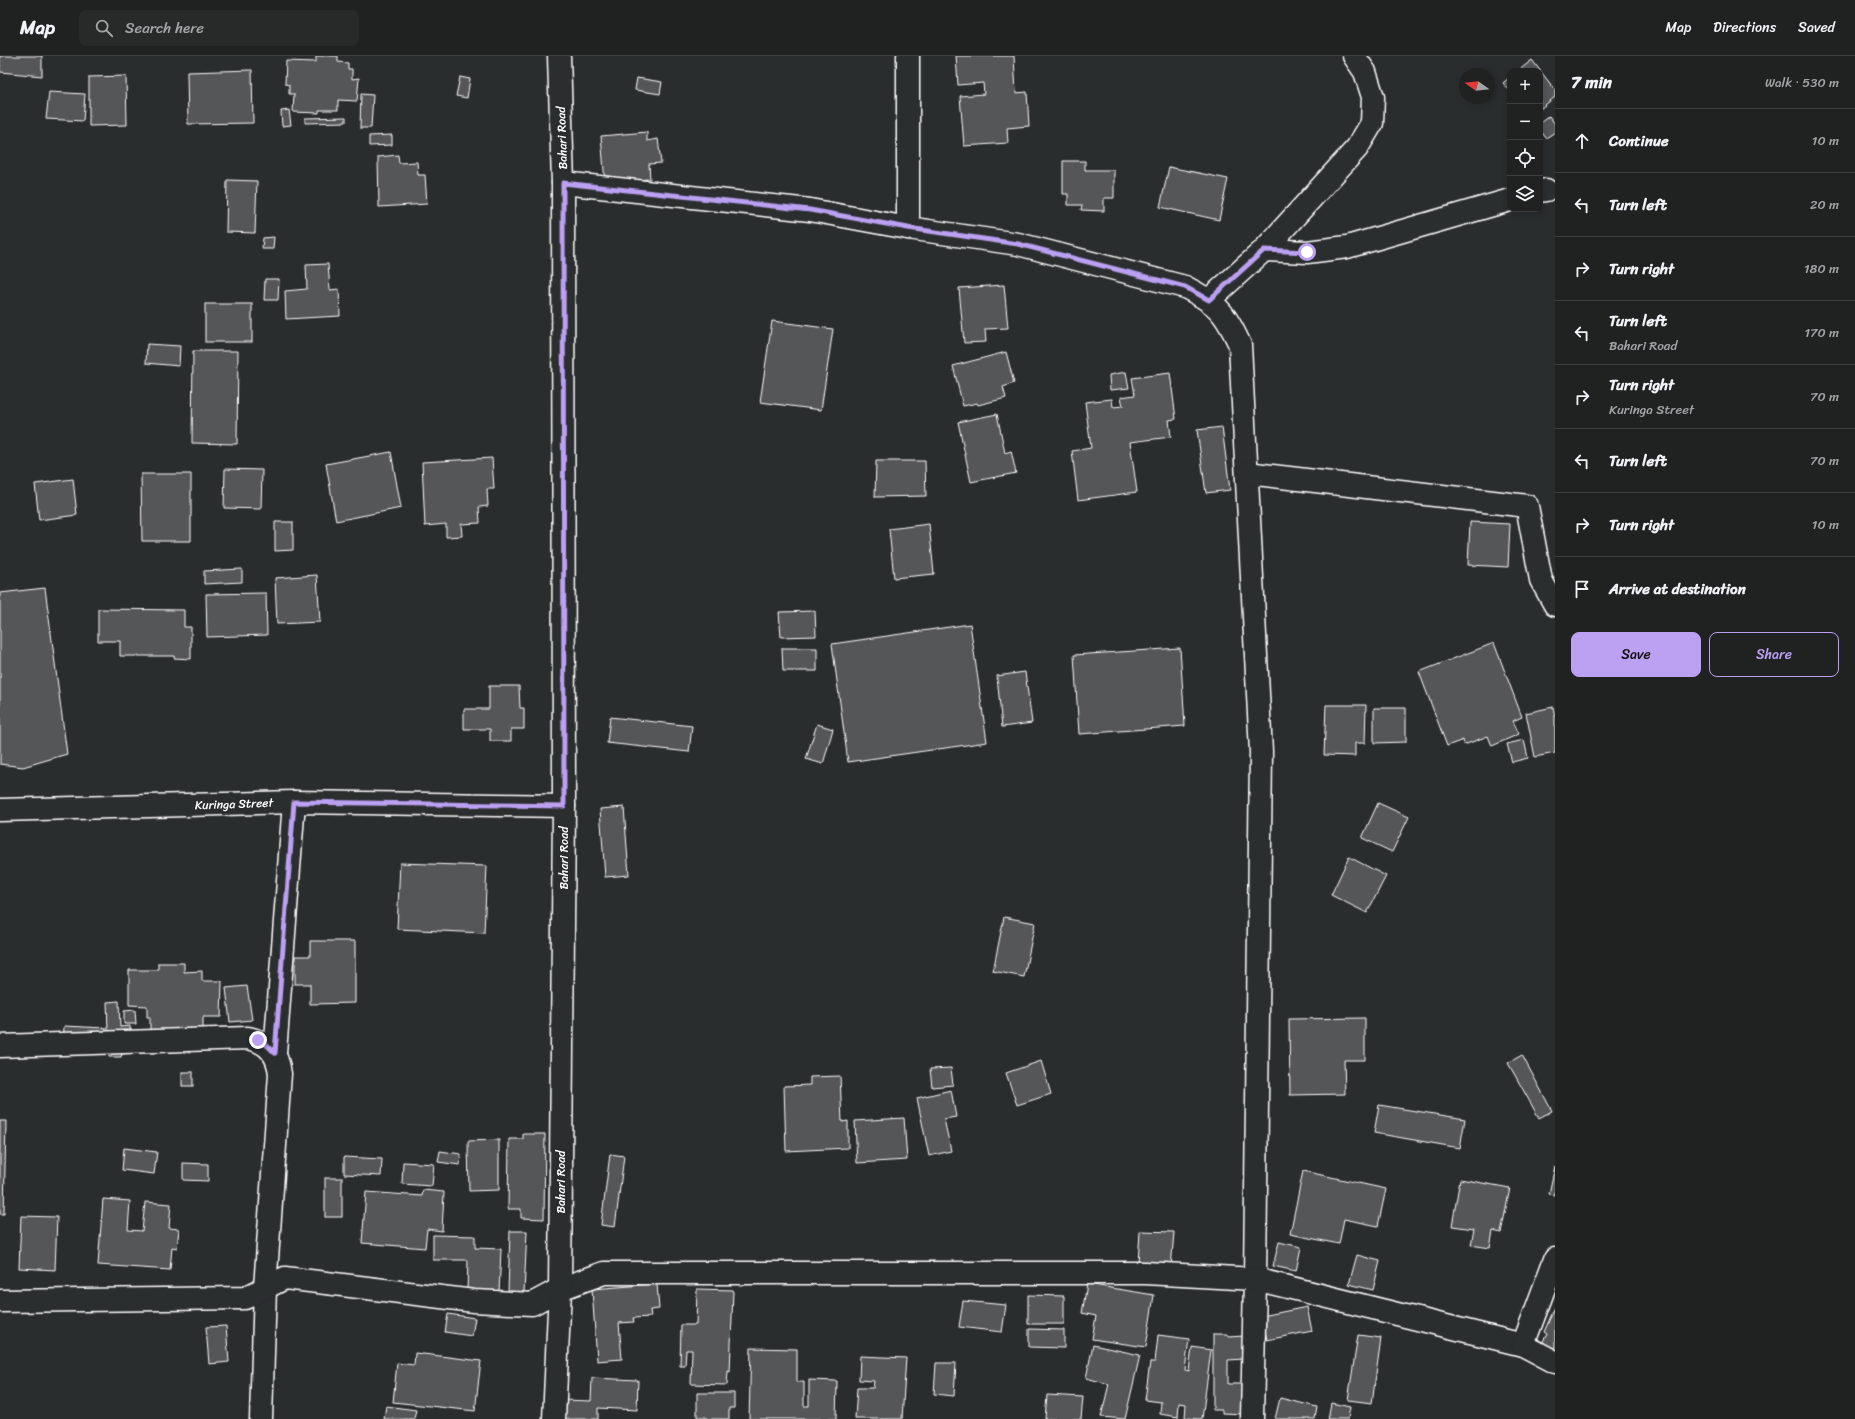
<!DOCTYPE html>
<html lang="en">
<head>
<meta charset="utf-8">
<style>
  :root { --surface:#202222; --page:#282a2a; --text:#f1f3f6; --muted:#a2a4a5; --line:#3d3f40; --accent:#bca0f2 }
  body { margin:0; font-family:Sriracha,sans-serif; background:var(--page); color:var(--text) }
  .controls { position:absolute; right:12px; top:12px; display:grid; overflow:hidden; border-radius:8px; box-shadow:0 2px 6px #0003 }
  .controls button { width:36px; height:36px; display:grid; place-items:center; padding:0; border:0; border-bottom:1px solid var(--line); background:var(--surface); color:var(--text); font:20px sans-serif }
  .compass { position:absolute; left:1459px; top:12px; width:36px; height:36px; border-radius:50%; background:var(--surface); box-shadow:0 2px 6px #0003; rotate:284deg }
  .stop { position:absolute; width:12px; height:12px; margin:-9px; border:3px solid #bca0f2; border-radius:50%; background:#fff }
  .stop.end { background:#bca0f2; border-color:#fff; box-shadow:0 1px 4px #0008 }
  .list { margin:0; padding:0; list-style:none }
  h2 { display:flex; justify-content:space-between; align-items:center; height:52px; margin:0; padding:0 16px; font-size:17px }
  h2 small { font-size:13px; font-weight:400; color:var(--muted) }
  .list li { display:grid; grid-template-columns:26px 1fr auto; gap:12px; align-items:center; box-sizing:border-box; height:64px; padding:0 16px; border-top:1px solid var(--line) }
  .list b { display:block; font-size:15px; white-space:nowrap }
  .list p { margin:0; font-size:13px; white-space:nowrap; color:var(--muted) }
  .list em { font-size:13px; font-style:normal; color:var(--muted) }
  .actions { display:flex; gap:8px; padding:12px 16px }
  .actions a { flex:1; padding:9px 0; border:1px solid var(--accent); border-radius:8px; text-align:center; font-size:14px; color:var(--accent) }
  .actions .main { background:var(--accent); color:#111 }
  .icon { flex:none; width:22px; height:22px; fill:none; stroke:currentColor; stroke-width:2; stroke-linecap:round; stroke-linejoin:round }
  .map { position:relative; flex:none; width:1555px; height:1363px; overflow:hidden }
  header { display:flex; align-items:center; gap:24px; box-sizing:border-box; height:56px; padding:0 20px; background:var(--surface); border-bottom:1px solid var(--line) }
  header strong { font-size:19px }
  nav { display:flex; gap:22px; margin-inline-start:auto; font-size:14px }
  .search { width:280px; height:36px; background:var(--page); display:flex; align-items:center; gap:10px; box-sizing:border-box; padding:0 14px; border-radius:8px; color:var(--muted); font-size:15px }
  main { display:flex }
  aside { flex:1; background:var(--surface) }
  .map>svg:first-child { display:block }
  .building { fill:#555758; stroke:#fff }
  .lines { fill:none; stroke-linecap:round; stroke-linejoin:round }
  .minor-casing { stroke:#fff; stroke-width:25 }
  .minor { stroke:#2a2d2e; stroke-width:22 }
  .route { stroke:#bca0f2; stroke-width:5 }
  .labels { text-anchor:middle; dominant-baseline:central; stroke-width:3.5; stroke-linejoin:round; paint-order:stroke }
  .street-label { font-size:12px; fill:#fff; stroke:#2a2d2e }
</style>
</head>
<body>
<header>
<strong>Map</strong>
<div class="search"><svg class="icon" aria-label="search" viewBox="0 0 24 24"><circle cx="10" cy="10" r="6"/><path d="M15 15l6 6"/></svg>Search here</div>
<nav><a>Map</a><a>Directions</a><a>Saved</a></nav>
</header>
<main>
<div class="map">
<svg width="1555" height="1363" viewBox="0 0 1555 1363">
  <rect width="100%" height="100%" fill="#2a2d2e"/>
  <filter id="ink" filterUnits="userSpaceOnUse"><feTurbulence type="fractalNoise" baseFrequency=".025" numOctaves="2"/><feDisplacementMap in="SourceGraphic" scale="8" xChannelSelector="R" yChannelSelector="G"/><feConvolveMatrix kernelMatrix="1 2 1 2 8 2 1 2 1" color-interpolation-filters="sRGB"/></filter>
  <g filter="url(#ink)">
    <g class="building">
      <path d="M 0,0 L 42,0 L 42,20 L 0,16 Z"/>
      <path d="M 316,0 L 338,0 L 338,6 L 348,7 L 348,13 L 352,13 L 352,23 L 359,22 L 357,45 L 338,44 L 338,54 L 319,54 L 319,57 L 293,56 L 294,38 L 289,38 L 289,29 L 285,28 L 286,5 L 316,6 Z"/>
      <path d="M 956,0 L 1014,0 L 1016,37 L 1027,36 L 1029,70 L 1007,72 L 1008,87 L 964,90 L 960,40 L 984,38 L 983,27 L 958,29 Z"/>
      <path d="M 1532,4 L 1555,34 L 1555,41 L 1540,53 L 1540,15 L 1518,15 Z"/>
      <path d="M 252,14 L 253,67 L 188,68 L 187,16 Z"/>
      <path d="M 126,20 L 127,69 L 89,70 L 89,21 Z"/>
      <path d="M 460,21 L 470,23 L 467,42 L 456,40 Z"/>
      <path d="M 1510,21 L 1510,35 L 1503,27 Z"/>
      <path d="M 637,22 L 662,26 L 660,38 L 635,34 Z"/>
      <path d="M 49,36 L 85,38 L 83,65 L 46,63 Z"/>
      <path d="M 361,38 L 373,39 L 371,72 L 360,72 Z"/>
      <path d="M 289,54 L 291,69 L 282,70 L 281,55 Z"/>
      <path d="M 1549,60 L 1555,68 L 1555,76 L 1546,82 L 1540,74 L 1540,67 Z"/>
      <path d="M 346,61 L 346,66 L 305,67 L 305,62 Z"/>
      <path d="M 647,76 L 647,85 L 658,83 L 661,107 L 649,108 L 650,123 L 605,126 L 601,80 Z"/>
      <path d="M 392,79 L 392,89 L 369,90 L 369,80 Z"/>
      <path d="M 398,99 L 399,107 L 417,106 L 418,119 L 425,119 L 427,148 L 379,151 L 378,101 Z"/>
      <path d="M 1063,105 L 1085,105 L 1085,114 L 1114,114 L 1114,142 L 1104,142 L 1104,155 L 1081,154 L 1082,149 L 1068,149 L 1068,138 L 1063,138 Z"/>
      <path d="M 1169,111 L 1228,123 L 1219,164 L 1160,151 Z"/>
      <path d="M 227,124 L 257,125 L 255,177 L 226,176 Z"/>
      <path d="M 274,181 L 273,193 L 262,193 L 263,182 Z"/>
      <path d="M 328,208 L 330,234 L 339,233 L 340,260 L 286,263 L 285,235 L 307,233 L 306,209 Z"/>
      <path d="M 265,223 L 279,223 L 278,244 L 264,244 Z"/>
      <path d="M 1004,229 L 1008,272 L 985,273 L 986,286 L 964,287 L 959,232 Z"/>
      <rect x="205" y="248" width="47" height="38"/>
      <path d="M 772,265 L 833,273 L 821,354 L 760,346 Z"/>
      <path d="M 147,288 L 180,290 L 179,310 L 146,307 Z"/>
      <path d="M 193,295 L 238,295 L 237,388 L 192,387 Z"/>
      <path d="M 1006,296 L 1014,327 L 1003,331 L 1006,342 L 978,349 L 977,347 L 963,350 L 953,310 Z"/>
      <path d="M 1126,316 L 1129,332 L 1110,334 L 1109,319 Z"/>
      <path d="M 1170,317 L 1176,363 L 1169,364 L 1171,381 L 1130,386 L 1137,436 L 1078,444 L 1072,395 L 1091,392 L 1085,346 L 1112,343 L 1113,351 L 1123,350 L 1121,341 L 1135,339 L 1132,322 Z"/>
      <path d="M 997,358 L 1005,397 L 1011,395 L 1016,417 L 971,426 L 958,366 Z"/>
      <path d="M 1222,371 L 1230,434 L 1206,437 L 1197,374 Z"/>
      <path d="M 391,396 L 401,452 L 336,465 L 326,408 Z"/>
      <path d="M 492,402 L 494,433 L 487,433 L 488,450 L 479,451 L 480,467 L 461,468 L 462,480 L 446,481 L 446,468 L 425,470 L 422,406 Z"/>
      <path d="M 876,405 L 925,405 L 926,440 L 875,441 Z"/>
      <path d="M 225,413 L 262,414 L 261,453 L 224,452 Z"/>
      <path d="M 141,418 L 191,418 L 191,485 L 142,485 Z"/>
      <path d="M 73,423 L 77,459 L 39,464 L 35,428 Z"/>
      <path d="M 275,466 L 293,466 L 293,494 L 275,495 Z"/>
      <path d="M 1470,466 L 1510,468 L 1508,511 L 1468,509 Z"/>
      <path d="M 929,468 L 934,518 L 894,522 L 889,473 Z"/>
      <path d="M 242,513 L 242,526 L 204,528 L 204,515 Z"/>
      <path d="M 317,519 L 320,566 L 277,568 L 275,522 Z"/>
      <path d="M 45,532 L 67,698 L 23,711 L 0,708 L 0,537 Z"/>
      <path d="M 266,537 L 267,579 L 207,581 L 206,538 Z"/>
      <path d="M 98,553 L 184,554 L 184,571 L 191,571 L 191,603 L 174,602 L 174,600 L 120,600 L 120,585 L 98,585 Z"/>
      <path d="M 815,555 L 816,580 L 781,581 L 779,556 Z"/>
      <path d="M 970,568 L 987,686 L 848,706 L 832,588 Z"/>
      <path d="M 1494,587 L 1522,661 L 1513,665 L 1519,678 L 1492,690 L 1488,680 L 1464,689 L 1463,684 L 1447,690 L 1419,616 Z"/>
      <path d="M 782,592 L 817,592 L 817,615 L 783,615 Z"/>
      <path d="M 1180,592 L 1185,670 L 1079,678 L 1074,599 Z"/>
      <path d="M 1025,616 L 1032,667 L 1002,671 L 997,620 Z"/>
      <path d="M 489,630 L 519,630 L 520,652 L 524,652 L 524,673 L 511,673 L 511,685 L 490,685 L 490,673 L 464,673 L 464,653 L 489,653 Z"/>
      <path d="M 1326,649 L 1366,649 L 1365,687 L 1355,687 L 1355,700 L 1324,699 Z"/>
      <path d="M 1553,651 L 1555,660 L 1555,697 L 1535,701 L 1526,657 Z"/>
      <path d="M 1374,652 L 1406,652 L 1406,686 L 1374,687 Z"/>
      <path d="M 610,661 L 692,670 L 689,696 L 607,687 Z"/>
      <path d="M 817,668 L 833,673 L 823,708 L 806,703 Z"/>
      <path d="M 1524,684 L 1528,702 L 1512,706 L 1507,688 Z"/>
      <path d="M 1378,747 L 1409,761 L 1392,796 L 1362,782 Z"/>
      <path d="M 624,751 L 629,819 L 605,821 L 600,753 Z"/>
      <path d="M 1349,801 L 1386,820 L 1367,857 L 1331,839 Z"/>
      <path d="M 400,807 L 487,810 L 484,877 L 397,873 Z"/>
      <path d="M 1004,861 L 1035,867 L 1024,921 L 993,915 Z"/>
      <path d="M 310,885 L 355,885 L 355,947 L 310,948 L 310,928 L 295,928 L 295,900 L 310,900 Z"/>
      <path d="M 158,907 L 184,907 L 184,916 L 202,915 L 202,925 L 222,925 L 221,961 L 203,961 L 203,976 L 150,976 L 150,961 L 147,961 L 147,950 L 129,949 L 129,914 L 158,914 Z"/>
      <path d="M 247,930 L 252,964 L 230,966 L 226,932 Z"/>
      <path d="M 119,945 L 120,971 L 130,970 L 132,997 L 122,998 L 121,1001 L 109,1001 L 107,946 Z"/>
      <path d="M 135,954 L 136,968 L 124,968 L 124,955 Z"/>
      <path d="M 1365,962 L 1365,1004 L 1344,1004 L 1345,1038 L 1290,1039 L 1289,963 Z"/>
      <path d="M 64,970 L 106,972 L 104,996 L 63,993 Z"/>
      <path d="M 1522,999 L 1552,1055 L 1539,1062 L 1508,1007 Z"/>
      <path d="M 1041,1005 L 1051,1038 L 1017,1049 L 1006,1017 Z"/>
      <path d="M 951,1012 L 953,1029 L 932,1031 L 930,1013 Z"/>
      <rect x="182" y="1016" width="11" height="14"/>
      <path d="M 840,1020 L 842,1066 L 848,1065 L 848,1092 L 786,1095 L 784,1030 L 810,1029 L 810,1021 Z"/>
      <path d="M 951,1034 L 956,1061 L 944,1063 L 951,1095 L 929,1100 L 917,1042 Z"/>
      <path d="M 1379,1049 L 1465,1063 L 1460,1092 L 1374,1077 Z"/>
      <path d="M 904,1062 L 907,1104 L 857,1107 L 855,1065 Z"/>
      <path d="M 0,1065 L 6,1065 L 4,1158 L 0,1158 Z"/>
      <path d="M 523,1078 L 545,1078 L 544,1163 L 521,1162 L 521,1153 L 508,1153 L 509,1083 L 523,1083 Z"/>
      <path d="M 499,1084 L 499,1134 L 469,1135 L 468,1085 Z"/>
      <path d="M 124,1092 L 157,1096 L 154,1118 L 122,1114 Z"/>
      <path d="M 440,1095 L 461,1098 L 460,1109 L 438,1106 Z"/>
      <path d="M 610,1098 L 624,1100 L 615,1171 L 601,1169 Z"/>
      <path d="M 344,1101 L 382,1103 L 381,1120 L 344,1118 Z"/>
      <path d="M 403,1106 L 434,1108 L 432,1130 L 402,1128 Z"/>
      <path d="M 183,1107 L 208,1108 L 208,1125 L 183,1124 Z"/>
      <path d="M 1555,1110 L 1555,1139 L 1549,1138 Z"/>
      <path d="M 1303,1115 L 1386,1133 L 1378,1170 L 1344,1163 L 1339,1188 L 1290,1178 Z"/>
      <rect x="325" y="1122" width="17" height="39"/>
      <path d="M 1460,1123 L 1510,1132 L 1501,1177 L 1493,1175 L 1490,1192 L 1471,1189 L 1474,1173 L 1452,1170 Z"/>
      <path d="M 423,1134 L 444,1136 L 442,1175 L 427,1173 L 425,1192 L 362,1187 L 366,1136 L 422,1140 Z"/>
      <path d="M 103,1143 L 130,1145 L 128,1174 L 142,1175 L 145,1146 L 171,1148 L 169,1172 L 179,1173 L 177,1192 L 172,1191 L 170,1214 L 98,1209 Z"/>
      <path d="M 21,1160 L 57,1161 L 55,1214 L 19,1212 Z"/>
      <path d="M 510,1175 L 527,1175 L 524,1237 L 508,1236 Z"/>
      <path d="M 1140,1175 L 1174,1176 L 1171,1212 L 1138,1208 Z"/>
      <path d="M 433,1179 L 475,1180 L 475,1192 L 501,1193 L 499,1237 L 467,1235 L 468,1204 L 433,1204 Z"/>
      <path d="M 1279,1186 L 1301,1191 L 1296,1215 L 1273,1210 Z"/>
      <path d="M 1357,1199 L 1380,1205 L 1373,1234 L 1349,1228 Z"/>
      <path d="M 657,1228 L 659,1253 L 650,1254 L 651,1261 L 633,1262 L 634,1266 L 619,1267 L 622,1303 L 597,1305 L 592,1233 Z"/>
      <path d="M 1087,1228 L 1154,1239 L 1146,1291 L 1092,1283 L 1096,1260 L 1082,1257 Z"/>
      <path d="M 697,1233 L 733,1234 L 730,1316 L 728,1315 L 727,1329 L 691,1328 L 692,1294 L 686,1294 L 685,1310 L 680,1310 L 681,1269 L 696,1269 Z"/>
      <path d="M 1028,1239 L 1064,1240 L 1064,1268 L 1028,1268 Z"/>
      <path d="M 963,1245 L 1006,1249 L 1002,1276 L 959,1271 Z"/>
      <path d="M 1307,1251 L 1312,1275 L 1267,1284 L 1262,1260 Z"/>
      <path d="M 1555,1251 L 1555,1297 L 1540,1291 L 1547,1278 L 1544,1276 Z"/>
      <path d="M 448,1258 L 475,1262 L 472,1280 L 445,1276 Z"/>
      <path d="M 226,1270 L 229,1306 L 209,1308 L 206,1271 Z"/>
      <path d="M 1029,1273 L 1064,1274 L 1064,1292 L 1029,1291 Z"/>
      <path d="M 1213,1278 L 1228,1278 L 1228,1281 L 1244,1280 L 1245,1303 L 1228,1304 L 1228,1328 L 1246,1328 L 1245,1358 L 1222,1357 L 1222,1354 L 1213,1354 Z"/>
      <path d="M 1158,1279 L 1189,1283 L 1185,1314 L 1189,1315 L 1192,1291 L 1211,1294 L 1202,1363 L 1185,1362 L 1186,1348 L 1179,1347 L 1178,1361 L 1160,1358 L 1161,1346 L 1145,1344 L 1150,1306 L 1155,1306 Z"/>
      <path d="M 1358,1279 L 1381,1282 L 1372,1347 L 1348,1344 Z"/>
      <path d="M 1093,1289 L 1140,1299 L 1125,1363 L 1101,1361 L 1109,1328 L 1086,1322 Z"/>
      <path d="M 751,1292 L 797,1293 L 797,1326 L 804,1326 L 804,1350 L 809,1350 L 809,1324 L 837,1325 L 836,1363 L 749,1363 Z"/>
      <path d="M 415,1297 L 481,1305 L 475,1355 L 393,1346 L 397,1307 L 414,1309 Z"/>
      <path d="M 860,1300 L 906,1302 L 902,1363 L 855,1363 L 857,1332 L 873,1332 L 874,1325 L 859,1324 Z"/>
      <path d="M 936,1307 L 956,1307 L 954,1340 L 934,1338 Z"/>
      <path d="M 592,1322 L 638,1324 L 637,1354 L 598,1352 L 598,1363 L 562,1363 L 562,1344 L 591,1345 Z"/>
      <path d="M 697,1337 L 734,1337 L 734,1352 L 729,1352 L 729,1363 L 706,1363 L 706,1361 L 697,1361 Z"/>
      <path d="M 1047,1339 L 1083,1341 L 1081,1363 L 1045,1363 Z"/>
      <path d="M 1280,1342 L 1317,1351 L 1315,1363 L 1275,1363 Z"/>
      <path d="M 1331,1347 L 1350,1351 L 1348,1363 L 1328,1363 Z"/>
      <path d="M 386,1350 L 416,1354 L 414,1363 L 384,1363 Z"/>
    </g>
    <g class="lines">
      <defs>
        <g id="minor">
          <path d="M 563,127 L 810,154 L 908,172 L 1018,188 L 1185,231 C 1218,248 1225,256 1240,289 L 1261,696 L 1255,1223 L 1252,1363"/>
          <path d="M 1540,135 L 1546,134"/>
          <path d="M 908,172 L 908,0"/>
          <path d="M 1264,194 L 1307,196 L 1347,191 L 1510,144"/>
          <path d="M 1209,244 L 1264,194 L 1357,92 L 1372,67 L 1373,41 L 1365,16 L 1354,0"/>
          <path d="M 1247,417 L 1527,450 L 1541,524 L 1555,549"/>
          <path d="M 0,754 L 294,746 L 564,750"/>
          <path d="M 0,990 L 248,982 C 268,986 278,998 280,1018 L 265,1232 L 261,1363"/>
          <path d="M 275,997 L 294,746"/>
          <path d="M 0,1245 L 245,1242 L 285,1222 L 474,1245 L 532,1248 L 560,1233 L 604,1217 L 1145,1217 L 1255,1223 L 1523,1289 L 1555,1306"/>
          <path d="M 1523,1289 L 1555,1203"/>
          <path d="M 554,1363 L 560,1233 L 564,750 L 563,127 L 559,0"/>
        </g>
      </defs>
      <use href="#minor" class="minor-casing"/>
      <use href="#minor" class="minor"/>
    </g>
  </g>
  <g class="lines" filter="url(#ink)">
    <path class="route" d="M 258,984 L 268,990 L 275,997 L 294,746 L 564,750 L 563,127 L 810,154 L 908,172 L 1018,188 L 1185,231 L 1209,244 L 1264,194 L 1307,196"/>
  </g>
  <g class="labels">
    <g class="street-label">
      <text transform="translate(562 82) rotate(-92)">Bahari Road</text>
      <text transform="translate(234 748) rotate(-2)">Kuringa Street</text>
      <text transform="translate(564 802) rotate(-90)">Bahari Road</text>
      <text transform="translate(561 1126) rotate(-90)">Bahari Road</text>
    </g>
  </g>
</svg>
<div class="controls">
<button>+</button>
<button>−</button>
<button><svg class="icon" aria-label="locate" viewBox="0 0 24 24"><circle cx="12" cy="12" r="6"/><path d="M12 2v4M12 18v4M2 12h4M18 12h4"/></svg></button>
<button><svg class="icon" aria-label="layers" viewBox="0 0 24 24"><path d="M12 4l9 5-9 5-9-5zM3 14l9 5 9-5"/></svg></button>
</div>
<svg class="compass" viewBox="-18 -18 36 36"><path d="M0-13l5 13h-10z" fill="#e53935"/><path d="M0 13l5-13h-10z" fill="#a2a4a5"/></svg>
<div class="stop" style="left:1307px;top:196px"></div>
<div class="stop end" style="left:258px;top:984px"></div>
</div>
<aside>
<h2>7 min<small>Walk · 530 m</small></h2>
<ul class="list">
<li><svg class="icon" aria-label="ahead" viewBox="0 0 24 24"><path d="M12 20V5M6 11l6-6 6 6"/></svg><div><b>Continue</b></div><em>10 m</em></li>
<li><svg class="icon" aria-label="left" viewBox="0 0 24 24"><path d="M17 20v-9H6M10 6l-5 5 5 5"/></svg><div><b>Turn left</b></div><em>20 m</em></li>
<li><svg class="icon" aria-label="right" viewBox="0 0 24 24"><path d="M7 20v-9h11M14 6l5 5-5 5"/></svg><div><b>Turn right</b></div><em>180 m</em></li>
<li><svg class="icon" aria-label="left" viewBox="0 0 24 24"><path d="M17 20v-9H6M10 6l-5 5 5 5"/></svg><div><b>Turn left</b><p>Bahari Road</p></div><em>170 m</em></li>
<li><svg class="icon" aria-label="right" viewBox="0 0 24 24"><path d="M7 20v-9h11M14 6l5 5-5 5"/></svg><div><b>Turn right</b><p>Kuringa Street</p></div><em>70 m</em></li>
<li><svg class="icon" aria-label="left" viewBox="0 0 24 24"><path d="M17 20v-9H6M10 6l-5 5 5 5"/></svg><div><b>Turn left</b></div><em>70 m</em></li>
<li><svg class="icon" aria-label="right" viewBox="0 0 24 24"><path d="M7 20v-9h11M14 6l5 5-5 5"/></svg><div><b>Turn right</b></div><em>10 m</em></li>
<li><svg class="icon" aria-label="arrive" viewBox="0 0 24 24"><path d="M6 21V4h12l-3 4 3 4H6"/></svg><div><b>Arrive at destination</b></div></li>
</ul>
<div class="actions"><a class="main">Save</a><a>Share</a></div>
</aside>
</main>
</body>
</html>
